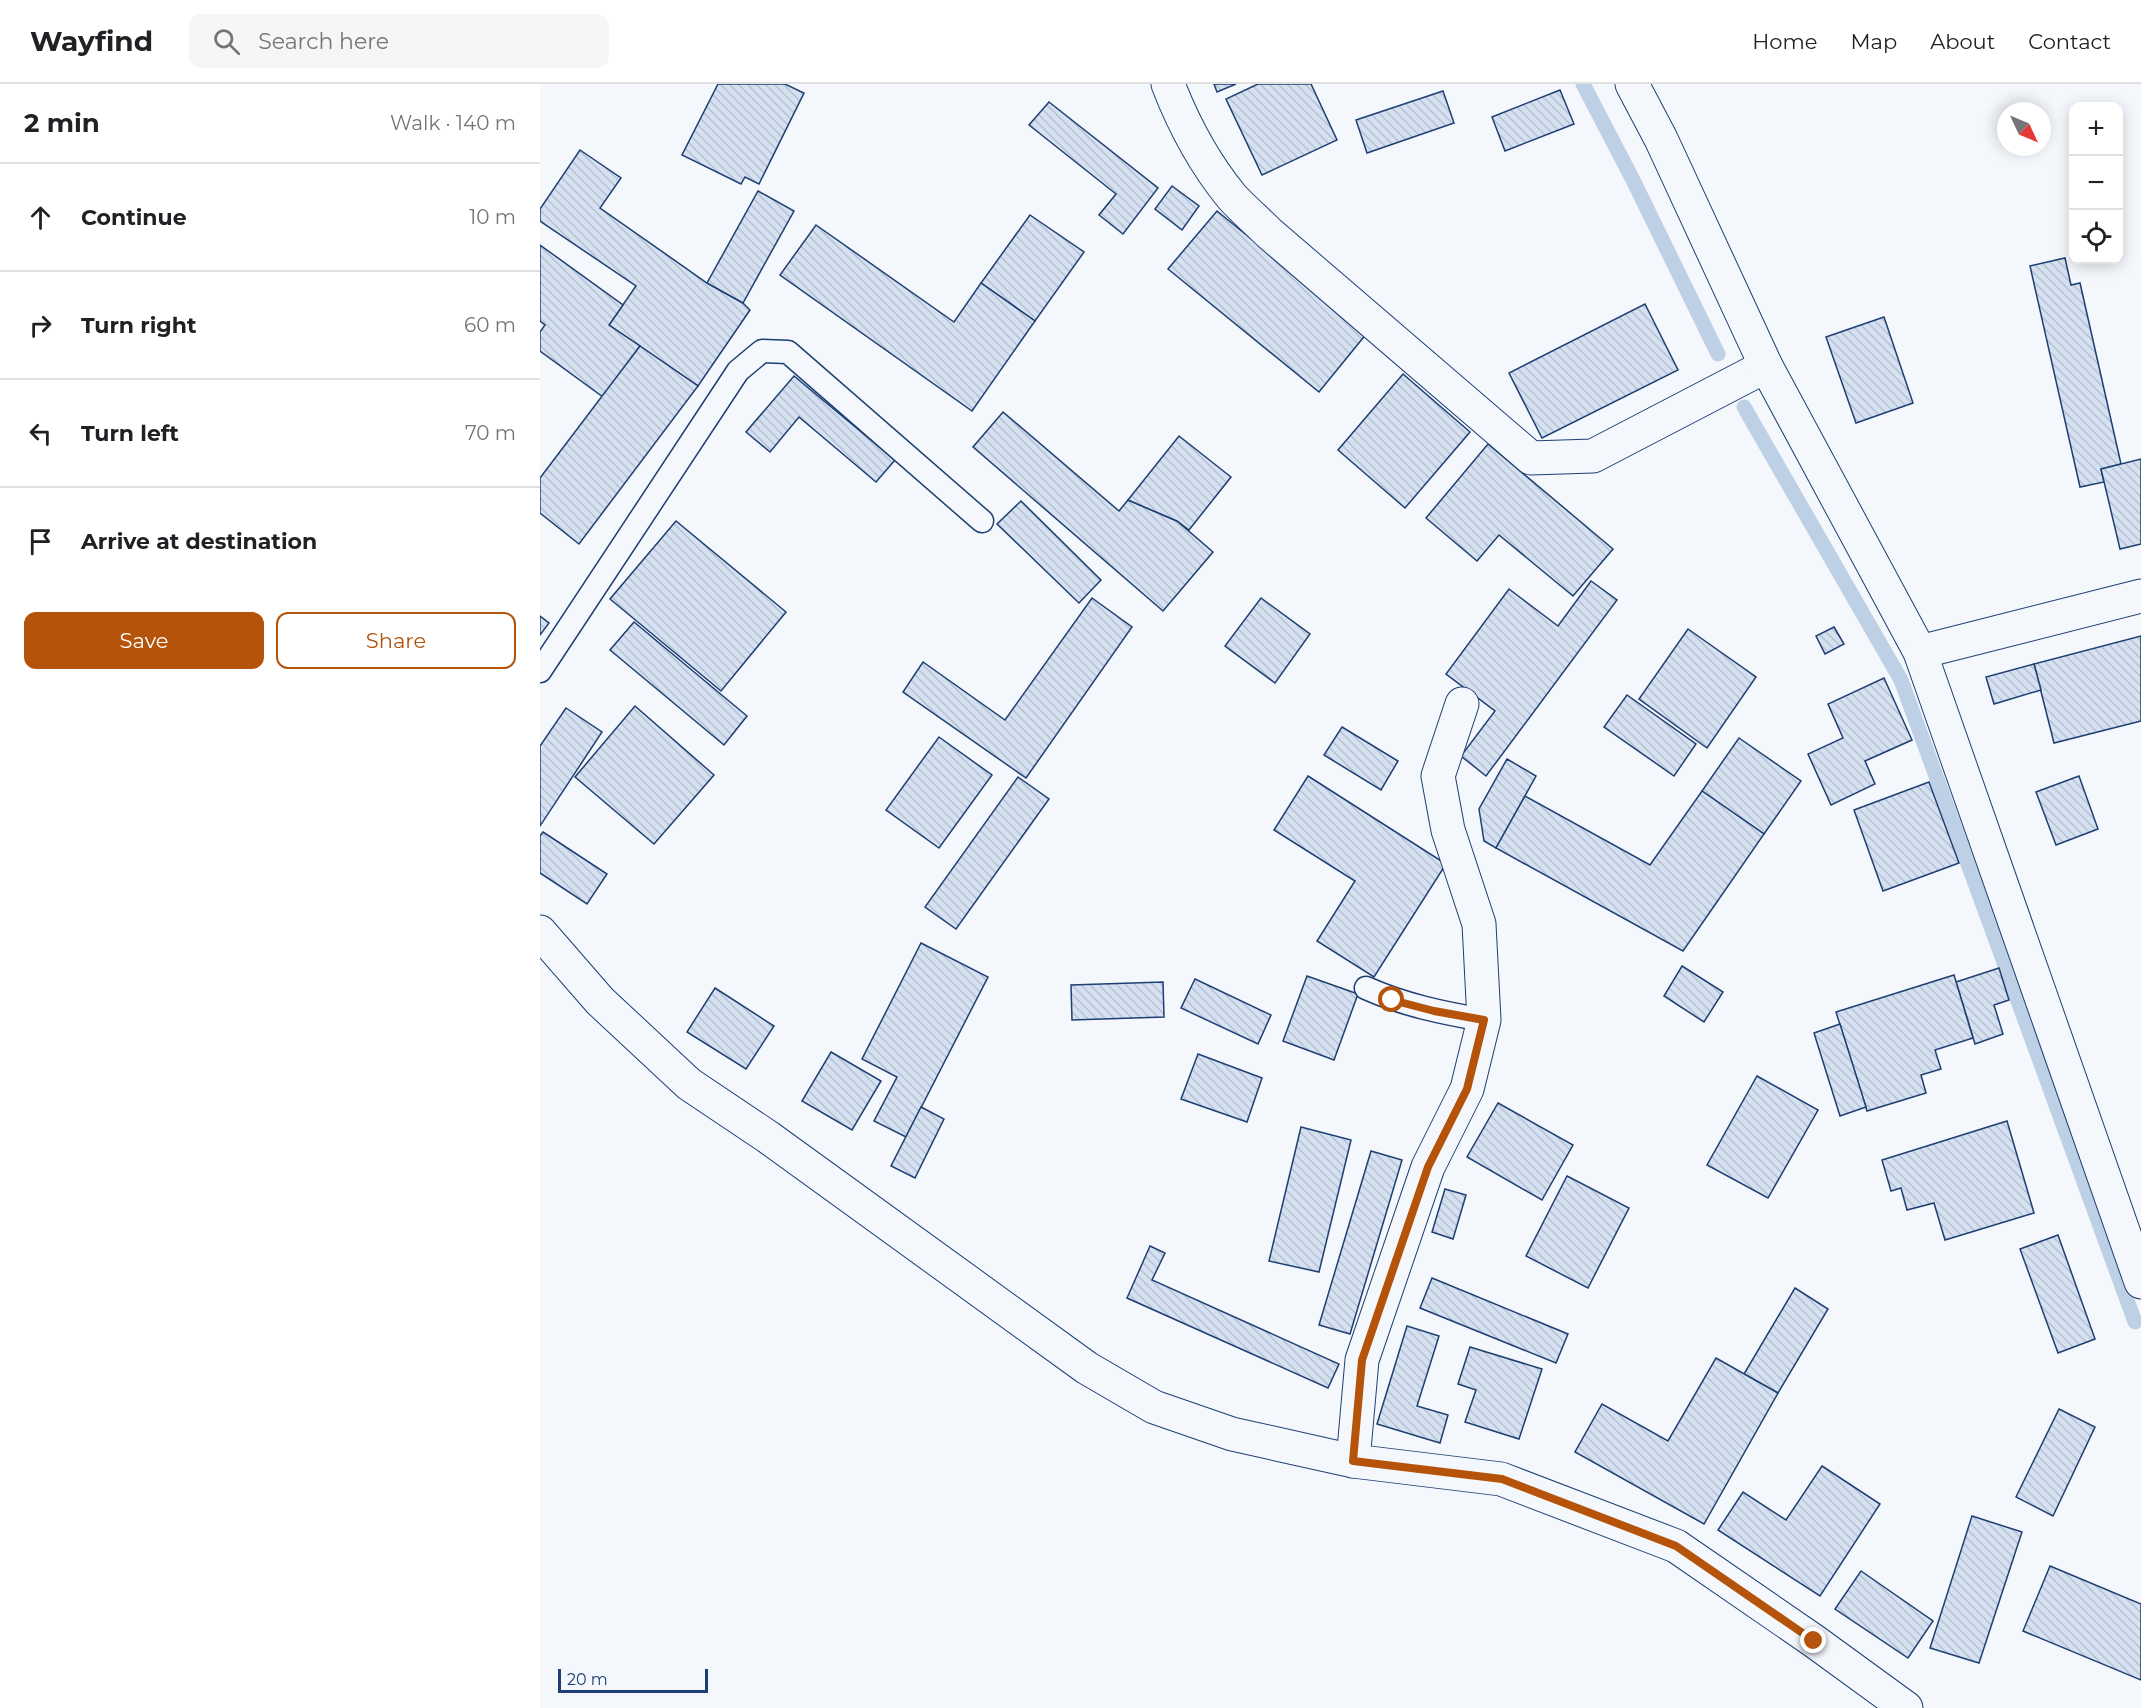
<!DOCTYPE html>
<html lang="en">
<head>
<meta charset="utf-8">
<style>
  :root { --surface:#fff; --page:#f6f6f6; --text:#202124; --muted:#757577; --line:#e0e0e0; --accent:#b45309 }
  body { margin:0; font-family:Montserrat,sans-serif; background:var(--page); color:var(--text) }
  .controls { position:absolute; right:18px; top:18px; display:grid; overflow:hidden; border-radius:12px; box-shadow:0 3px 15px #0003 }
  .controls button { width:54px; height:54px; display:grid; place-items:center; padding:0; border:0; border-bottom:2px solid var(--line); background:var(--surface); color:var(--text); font:30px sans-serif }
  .compass { position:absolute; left:1457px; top:18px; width:54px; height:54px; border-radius:50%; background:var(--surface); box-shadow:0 3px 15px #0003; rotate:134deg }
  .scale { position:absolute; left:18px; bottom:15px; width:150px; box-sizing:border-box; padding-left:6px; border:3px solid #1d3f73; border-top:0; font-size:16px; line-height:21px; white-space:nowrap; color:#1d3f73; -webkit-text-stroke:4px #f4f7fb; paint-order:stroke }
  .stop { position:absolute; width:18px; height:18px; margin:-14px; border:4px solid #b45309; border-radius:50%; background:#fff }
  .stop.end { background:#b45309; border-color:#fff; box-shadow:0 2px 6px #0008 }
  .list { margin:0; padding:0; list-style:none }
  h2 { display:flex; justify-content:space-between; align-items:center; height:78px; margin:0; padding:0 24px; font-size:26px }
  h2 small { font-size:20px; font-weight:400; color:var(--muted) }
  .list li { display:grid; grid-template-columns:39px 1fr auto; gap:18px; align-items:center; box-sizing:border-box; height:108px; padding:0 24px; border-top:2px solid var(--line) }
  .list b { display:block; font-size:22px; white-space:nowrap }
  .list em { font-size:20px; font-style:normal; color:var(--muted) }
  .actions { display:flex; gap:12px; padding:18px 24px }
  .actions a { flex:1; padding:14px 0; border:2px solid var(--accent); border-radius:12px; text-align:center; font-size:21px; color:var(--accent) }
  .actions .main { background:var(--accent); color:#fff }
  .icon { flex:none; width:33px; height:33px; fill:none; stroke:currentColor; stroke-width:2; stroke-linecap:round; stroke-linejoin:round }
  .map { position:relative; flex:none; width:1601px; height:1624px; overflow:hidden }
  header { display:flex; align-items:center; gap:36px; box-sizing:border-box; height:84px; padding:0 30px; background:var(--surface); border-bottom:2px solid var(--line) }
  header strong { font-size:28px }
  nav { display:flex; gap:33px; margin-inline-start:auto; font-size:21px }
  .search { width:420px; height:54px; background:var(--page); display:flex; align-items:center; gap:15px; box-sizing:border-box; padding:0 21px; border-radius:12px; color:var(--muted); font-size:22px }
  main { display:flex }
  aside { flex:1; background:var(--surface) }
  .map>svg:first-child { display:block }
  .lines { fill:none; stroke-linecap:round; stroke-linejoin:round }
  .stream { stroke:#bed0e5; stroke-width:15 }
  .building { fill:url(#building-back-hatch); stroke:#1d3f73; stroke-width:1.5 }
  .service-casing { stroke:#1d3f73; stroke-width:25 }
  .minor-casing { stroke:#1d3f73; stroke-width:35 }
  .service { stroke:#f4f7fb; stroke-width:22 }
  .minor { stroke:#f4f7fb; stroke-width:33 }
  .route { stroke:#b45309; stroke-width:8 }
</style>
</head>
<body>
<header>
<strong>Wayfind</strong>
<div class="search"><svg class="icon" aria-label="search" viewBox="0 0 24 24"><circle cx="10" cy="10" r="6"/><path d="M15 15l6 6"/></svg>Search here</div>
<nav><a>Home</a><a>Map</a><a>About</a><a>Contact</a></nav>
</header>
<main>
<aside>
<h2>2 min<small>Walk · 140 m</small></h2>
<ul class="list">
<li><svg class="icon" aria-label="ahead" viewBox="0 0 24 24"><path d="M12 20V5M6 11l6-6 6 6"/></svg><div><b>Continue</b></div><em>10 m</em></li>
<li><svg class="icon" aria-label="right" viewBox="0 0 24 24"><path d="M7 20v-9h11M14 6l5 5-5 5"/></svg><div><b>Turn right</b></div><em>60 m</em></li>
<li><svg class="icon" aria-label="left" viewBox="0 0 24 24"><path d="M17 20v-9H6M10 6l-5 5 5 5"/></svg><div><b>Turn left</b></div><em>70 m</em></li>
<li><svg class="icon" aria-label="arrive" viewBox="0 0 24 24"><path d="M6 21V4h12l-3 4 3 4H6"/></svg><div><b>Arrive at destination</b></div></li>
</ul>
<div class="actions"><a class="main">Save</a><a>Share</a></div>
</aside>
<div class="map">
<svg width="1601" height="1624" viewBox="0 0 1601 1624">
  <defs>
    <pattern id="building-back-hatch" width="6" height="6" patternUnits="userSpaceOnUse" patternTransform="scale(1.5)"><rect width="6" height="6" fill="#d5e0f0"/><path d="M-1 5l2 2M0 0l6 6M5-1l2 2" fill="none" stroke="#b6c1d1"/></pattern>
  </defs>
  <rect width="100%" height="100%" fill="#f4f7fb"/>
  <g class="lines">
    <g class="stream">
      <path d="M 1043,0 L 1093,96 L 1178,270"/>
      <path d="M 1204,323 L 1361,596 L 1595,1238"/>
    </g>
  </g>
  <g class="building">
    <path d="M 178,0 L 245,0 L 264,9 L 219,100 L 205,93 L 201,100 L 142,71 Z"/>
    <path d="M 674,0 L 696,0 L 677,8 Z"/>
    <path d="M 718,0 L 771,0 L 797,56 L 722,91 L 686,15 Z"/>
    <path d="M 1020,6 L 1034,40 L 965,67 L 952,33 Z"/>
    <path d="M 903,7 L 914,39 L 827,69 L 816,36 Z"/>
    <path d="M 509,18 L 618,104 L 583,150 L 559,131 L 576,110 L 489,41 Z"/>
    <path d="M 40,66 L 81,94 L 60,124 L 167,199 L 203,219 L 210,226 L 158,302 L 69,241 L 96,202 L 0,137 L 0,125 Z"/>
    <path d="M 632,102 L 659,122 L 642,146 L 615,125 Z"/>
    <path d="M 218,107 L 254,127 L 203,219 L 167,199 Z"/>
    <path d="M 677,127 L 827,249 L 779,308 L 628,185 Z"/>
    <path d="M 490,131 L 544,168 L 495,237 L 441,199 Z"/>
    <path d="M 276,141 L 414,238 L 441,199 L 495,237 L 432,327 L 240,191 Z"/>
    <path d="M 0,161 L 83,221 L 69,241 L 100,262 L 63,313 L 0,267 L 0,248 L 5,241 L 0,237 Z"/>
    <path d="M 1525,174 L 1531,201 L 1540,199 L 1581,380 L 1561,385 L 1564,398 L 1540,403 L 1490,182 Z"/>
    <path d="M 1105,220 L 1138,286 L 1002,354 L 969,289 Z"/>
    <path d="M 1344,233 L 1373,319 L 1316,339 L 1286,253 Z"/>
    <path d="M 100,262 L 158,302 L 39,460 L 0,429 L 0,394 Z"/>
    <path d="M 863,290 L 930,348 L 865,424 L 798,366 Z"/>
    <path d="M 254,292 L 355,376 L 336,398 L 259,333 L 230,368 L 206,348 Z"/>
    <path d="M 463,328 L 579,427 L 588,416 L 637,437 L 673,468 L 623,527 L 433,363 Z"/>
    <path d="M 639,352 L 691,393 L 649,446 L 637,437 L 588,416 Z"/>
    <path d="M 948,360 L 1073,465 L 1033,512 L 959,451 L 937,477 L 886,434 Z"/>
    <path d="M 1601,375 L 1601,460 L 1580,465 L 1561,385 Z"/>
    <path d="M 481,417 L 561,496 L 539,519 L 457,440 Z"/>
    <path d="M 136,437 L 246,528 L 181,607 L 70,515 Z"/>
    <path d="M 1051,497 L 1077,516 L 946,692 L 921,672 L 955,627 L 906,590 L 969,505 L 1018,542 Z"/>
    <path d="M 552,514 L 592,543 L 486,694 L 363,608 L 383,578 L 465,636 Z"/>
    <path d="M 721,514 L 770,550 L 735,599 L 685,562 Z"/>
    <path d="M 0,532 L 9,539 L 0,551 Z"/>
    <path d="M 94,538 L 207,632 L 184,661 L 70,566 Z"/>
    <path d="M 1294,543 L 1304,560 L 1285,570 L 1276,552 Z"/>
    <path d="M 1148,545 L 1216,593 L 1167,664 L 1099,615 Z"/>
    <path d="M 1601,552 L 1601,637 L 1514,659 L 1494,580 Z"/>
    <path d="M 1494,580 L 1501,606 L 1454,620 L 1446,593 Z"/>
    <path d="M 1344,594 L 1372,656 L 1325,677 L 1335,700 L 1291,721 L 1268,670 L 1303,654 L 1288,620 Z"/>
    <path d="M 1087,611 L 1156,660 L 1134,692 L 1064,643 Z"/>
    <path d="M 95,622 L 174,691 L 114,760 L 35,693 Z"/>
    <path d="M 26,624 L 62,648 L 0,742 L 0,662 Z"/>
    <path d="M 802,643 L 858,677 L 841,706 L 784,671 Z"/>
    <path d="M 399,653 L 452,691 L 399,764 L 346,726 Z"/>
    <path d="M 1199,654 L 1261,697 L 1224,750 L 1162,707 Z"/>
    <path d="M 967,675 L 996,692 L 956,764 L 944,757 L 939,725 Z"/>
    <path d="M 768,692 L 906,780 L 834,893 L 777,857 L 815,797 L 734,746 Z"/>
    <path d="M 1539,692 L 1558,745 L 1516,761 L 1496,708 Z"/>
    <path d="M 478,693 L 509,715 L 416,845 L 385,823 Z"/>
    <path d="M 1389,698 L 1419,779 L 1343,807 L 1314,726 Z"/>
    <path d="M 1162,707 L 1224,750 L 1143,867 L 956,764 L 985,712 L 1110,781 Z"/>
    <path d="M 3,748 L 67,790 L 47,820 L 0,789 L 0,752 Z"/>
    <path d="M 381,859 L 448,893 L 366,1053 L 334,1037 L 357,993 L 322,975 Z"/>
    <path d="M 1142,882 L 1183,908 L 1164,938 L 1124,912 Z"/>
    <path d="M 1459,884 L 1469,916 L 1454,921 L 1463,950 L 1435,960 L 1416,898 Z"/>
    <path d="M 1414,891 L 1433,954 L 1395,966 L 1401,985 L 1381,991 L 1386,1009 L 1327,1027 L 1296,928 Z"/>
    <path d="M 767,892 L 818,910 L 794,976 L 743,957 Z"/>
    <path d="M 655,895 L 731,931 L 718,960 L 641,924 Z"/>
    <path d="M 623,898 L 624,933 L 532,936 L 531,901 Z"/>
    <path d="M 175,904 L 234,942 L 206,985 L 147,948 Z"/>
    <path d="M 1300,940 L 1326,1023 L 1300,1032 L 1274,949 Z"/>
    <path d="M 291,968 L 341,997 L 312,1046 L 262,1017 Z"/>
    <path d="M 658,970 L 722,994 L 707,1038 L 641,1015 Z"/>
    <path d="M 1217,992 L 1278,1026 L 1228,1114 L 1167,1081 Z"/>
    <path d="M 958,1019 L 1033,1061 L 1002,1116 L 927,1073 Z"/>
    <path d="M 381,1023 L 404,1035 L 375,1094 L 351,1082 Z"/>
    <path d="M 1467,1037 L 1494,1129 L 1405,1156 L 1394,1119 L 1367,1126 L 1361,1104 L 1351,1107 L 1342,1076 Z"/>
    <path d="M 761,1043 L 811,1056 L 779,1188 L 729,1177 Z"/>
    <path d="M 831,1067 L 862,1076 L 810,1250 L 779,1241 Z"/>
    <path d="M 1027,1092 L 1089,1124 L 1048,1204 L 986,1172 Z"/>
    <path d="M 905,1105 L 926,1111 L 913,1155 L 892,1148 Z"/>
    <path d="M 1518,1151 L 1555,1255 L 1518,1269 L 1480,1165 Z"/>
    <path d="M 610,1162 L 625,1169 L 612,1196 L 799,1280 L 788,1304 L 587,1214 Z"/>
    <path d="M 892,1194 L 1028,1250 L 1016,1279 L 880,1224 Z"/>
    <path d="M 1255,1204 L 1288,1225 L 1238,1309 L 1204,1290 Z"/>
    <path d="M 867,1242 L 899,1252 L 877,1322 L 908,1331 L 900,1359 L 837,1340 Z"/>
    <path d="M 930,1263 L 1002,1285 L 979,1355 L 925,1338 L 936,1306 L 918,1300 Z"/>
    <path d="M 1176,1274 L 1238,1309 L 1164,1440 L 1035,1368 L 1062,1320 L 1128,1357 Z"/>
    <path d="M 1519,1325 L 1555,1343 L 1513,1432 L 1476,1413 Z"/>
    <path d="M 1282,1382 L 1340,1420 L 1280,1512 L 1178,1446 L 1203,1408 L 1246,1436 Z"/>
    <path d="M 1432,1432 L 1482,1448 L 1439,1579 L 1390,1564 Z"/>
    <path d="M 1510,1482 L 1601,1520 L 1601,1596 L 1483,1547 Z"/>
    <path d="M 1321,1487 L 1393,1537 L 1368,1574 L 1295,1525 Z"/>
  </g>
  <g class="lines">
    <defs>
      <g id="service">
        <path d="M 0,587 L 198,287 L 222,267 L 248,268 L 442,437"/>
        <path d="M 826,904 C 864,921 903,929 944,936"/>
      </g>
      <g id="minor">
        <path d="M 628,0 C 643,39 665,80 692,113 C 703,125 717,137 729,149 L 991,374 L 1053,372 L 1226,282"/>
        <path d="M 1092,0 L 1121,55 L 1226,282 L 1380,568 L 1601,1198"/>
        <path d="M 1380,568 L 1601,512"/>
        <path d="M 0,848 L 60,917 L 149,1000 L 228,1053 L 547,1284 L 614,1323 L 692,1350 L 813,1377 L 961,1395 L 1136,1462 L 1274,1557 L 1366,1624"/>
        <path d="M 813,1377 L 822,1276 L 888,1083 L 927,1005 L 944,936 L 939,840 L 908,746 L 898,692 L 922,620"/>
      </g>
    </defs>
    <use href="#service" class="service-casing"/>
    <use href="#minor" class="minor-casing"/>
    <use href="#service" class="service"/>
    <use href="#minor" class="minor"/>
  </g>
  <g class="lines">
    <path class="route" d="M 852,916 L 894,927 L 944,936 L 927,1005 L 888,1083 L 822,1276 L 813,1377 L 962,1395 L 1136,1462 L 1274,1557"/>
  </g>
</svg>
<div class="controls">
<button>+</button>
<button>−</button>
<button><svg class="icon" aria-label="locate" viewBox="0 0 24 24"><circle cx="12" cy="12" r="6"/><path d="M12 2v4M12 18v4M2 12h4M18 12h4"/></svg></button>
</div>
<svg class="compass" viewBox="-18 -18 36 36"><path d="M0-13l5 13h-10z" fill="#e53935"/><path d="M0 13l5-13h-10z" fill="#757577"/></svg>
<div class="scale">20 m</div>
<div class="stop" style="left:852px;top:916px"></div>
<div class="stop end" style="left:1274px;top:1557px"></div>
</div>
</main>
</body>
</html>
